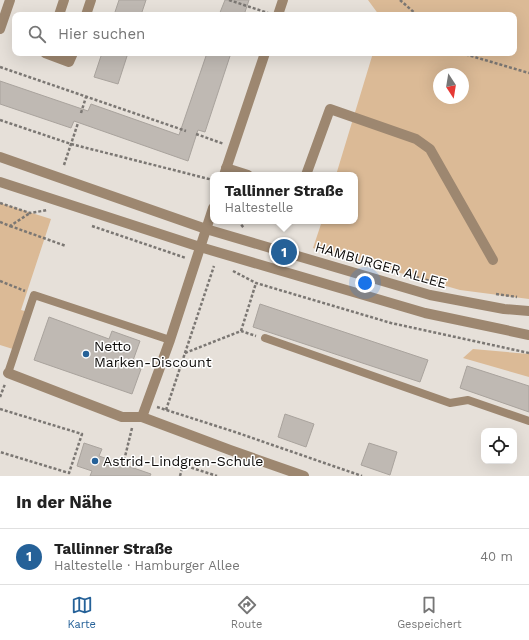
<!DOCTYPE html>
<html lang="de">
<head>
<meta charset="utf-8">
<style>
  :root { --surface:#fff; --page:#f2f2f2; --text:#222; --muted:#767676; --line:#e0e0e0; --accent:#256198 }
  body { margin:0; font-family:"Work Sans",sans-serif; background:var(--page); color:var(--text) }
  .controls { position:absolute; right:12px; bottom:12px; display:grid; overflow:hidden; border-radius:8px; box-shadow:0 4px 16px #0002 }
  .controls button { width:36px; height:36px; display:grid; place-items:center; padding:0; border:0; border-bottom:1px solid var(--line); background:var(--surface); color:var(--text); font:20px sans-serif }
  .compass { position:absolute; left:433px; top:68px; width:36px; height:36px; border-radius:50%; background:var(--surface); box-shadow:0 4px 16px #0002; rotate:168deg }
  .you { position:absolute; left:365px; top:283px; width:14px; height:14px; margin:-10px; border:3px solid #fff; border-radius:50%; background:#1a73e8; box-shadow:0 0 0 6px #1a73e833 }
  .badge { display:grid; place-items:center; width:26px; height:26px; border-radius:50%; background:var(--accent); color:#fff; font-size:13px; font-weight:700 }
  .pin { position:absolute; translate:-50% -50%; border:2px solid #fff; box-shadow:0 1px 4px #0006 }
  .popup { position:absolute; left:210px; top:172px; width:148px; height:52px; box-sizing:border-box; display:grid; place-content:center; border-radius:8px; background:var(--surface); filter:drop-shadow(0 1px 3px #0005); font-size:13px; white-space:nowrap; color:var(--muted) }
  .popup b { font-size:15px; color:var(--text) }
  .popup::after { content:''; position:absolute; left:50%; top:100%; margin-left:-8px; border:8px solid transparent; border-top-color:var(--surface) }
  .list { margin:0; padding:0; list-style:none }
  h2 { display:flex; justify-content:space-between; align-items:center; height:52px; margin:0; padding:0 16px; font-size:17px }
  h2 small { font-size:13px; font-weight:400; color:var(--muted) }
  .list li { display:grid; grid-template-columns:26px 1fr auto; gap:12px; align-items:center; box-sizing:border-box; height:56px; padding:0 16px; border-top:1px solid var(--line) }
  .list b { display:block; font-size:15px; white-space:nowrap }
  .list p { margin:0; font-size:13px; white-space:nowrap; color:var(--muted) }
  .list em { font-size:13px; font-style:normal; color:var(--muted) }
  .icon { flex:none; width:22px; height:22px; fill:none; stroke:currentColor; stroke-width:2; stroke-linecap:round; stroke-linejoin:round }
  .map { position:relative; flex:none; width:529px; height:476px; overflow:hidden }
  .search { position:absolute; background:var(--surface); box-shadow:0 4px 16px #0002; left:12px; right:12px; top:12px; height:44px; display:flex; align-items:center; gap:10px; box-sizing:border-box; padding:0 14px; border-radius:8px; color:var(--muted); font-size:15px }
  .sheet { height:108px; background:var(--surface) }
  nav { display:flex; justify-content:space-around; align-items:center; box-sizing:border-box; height:56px; border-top:1px solid var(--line); background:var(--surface); font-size:11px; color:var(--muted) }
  nav a { display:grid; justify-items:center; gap:2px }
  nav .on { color:var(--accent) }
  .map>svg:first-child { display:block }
  .green { fill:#dbba96; fill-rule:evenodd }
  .building { fill:#bfb9b3; stroke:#a9a39d }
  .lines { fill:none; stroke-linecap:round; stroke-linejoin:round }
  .path { stroke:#7b7773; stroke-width:2.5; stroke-dasharray:3 2; stroke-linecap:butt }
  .service { stroke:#9d8770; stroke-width:8 }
  .pedestrian { stroke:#9d8770; stroke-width:10 }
  .minor { stroke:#9d8770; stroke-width:10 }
  .tertiary { stroke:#9d8770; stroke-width:10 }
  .poi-dot { fill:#256198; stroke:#fff; stroke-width:1.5 }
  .labels { text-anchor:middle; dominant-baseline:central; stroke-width:3; stroke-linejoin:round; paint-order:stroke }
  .street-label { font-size:14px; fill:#0e0c0a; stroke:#fff }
  .poi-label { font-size:14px; fill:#0e0c0a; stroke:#fff; text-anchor:start }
</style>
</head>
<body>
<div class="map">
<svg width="529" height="476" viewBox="0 0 529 476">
  <rect width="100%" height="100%" fill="#e6e0d9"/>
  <g class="green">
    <path d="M 368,0 L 529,0 L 529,299 L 460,290 L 313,248 L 322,221 L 355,221 L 355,175 L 336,175 L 373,53 L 514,53 L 514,15 L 379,15 ZM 439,74 L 463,74 L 463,98 L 439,98 Z"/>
    <path d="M 0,203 L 51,219 L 21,310 L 28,312 L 16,350 L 0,345 Z"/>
    <path d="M 473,349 L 529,354 L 529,377 L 463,358 Z"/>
  </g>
  <g class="building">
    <path d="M 119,0 L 146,0 L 141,15 L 114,15 Z"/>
    <path d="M 225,0 L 249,0 L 244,15 L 219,15 Z"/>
    <path d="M 102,53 L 128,53 L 118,84 L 94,77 Z"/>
    <path d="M 207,53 L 231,53 L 205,132 L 198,130 L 188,161 L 74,121 L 71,128 L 0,104 L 0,81 L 88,111 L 91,104 L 179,135 Z"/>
    <path d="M 260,304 L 428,360 L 420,382 L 253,327 Z"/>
    <path d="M 49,317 L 109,339 L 112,331 L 140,341 L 131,366 L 141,369 L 132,394 L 34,360 Z"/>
    <path d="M 467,366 L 529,386 L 529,412 L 460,388 Z"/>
    <path d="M 285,414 L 314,424 L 306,447 L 278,437 Z"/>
    <path d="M 84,443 L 102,449 L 99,456 L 151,474 L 150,476 L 90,476 L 92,471 L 77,466 Z"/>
    <path d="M 369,443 L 397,452 L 390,475 L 361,465 Z"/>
  </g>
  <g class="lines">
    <g class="path">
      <path d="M 229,0 L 268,13"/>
      <path d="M 400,0 L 417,15"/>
      <path d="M 461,53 L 529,73"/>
      <path d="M 0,67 L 186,131"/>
      <path d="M 81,113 L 86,97"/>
      <path d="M 0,120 L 71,144 L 213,180"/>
      <path d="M 196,134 L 224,144"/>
      <path d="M 64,165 L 78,123"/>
      <path d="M 0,203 L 30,213 L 48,210"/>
      <path d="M 238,221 L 244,228"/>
      <path d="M 0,222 L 10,226 L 30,213"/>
      <path d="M 10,226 L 66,246"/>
      <path d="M 92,226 L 186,258"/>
      <path d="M 233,271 L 256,283 L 391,323 L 529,353"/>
      <path d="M 416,277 L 438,283"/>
      <path d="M 0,281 L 25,291"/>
      <path d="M 496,294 L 517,297"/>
      <path d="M 241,331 L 256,283"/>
      <path d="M 185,353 L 241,331 L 256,336"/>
      <path d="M 0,397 L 5,384"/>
      <path d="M 157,407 L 235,432 L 362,476"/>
      <path d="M 0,409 L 82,434 L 69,473 L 0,452"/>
      <path d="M 166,410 L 214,266"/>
      <path d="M 123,465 L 132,428"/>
      <path d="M 180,476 L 183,465 L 217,476"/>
    </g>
    <g class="service">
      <path d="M 265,338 L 450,403 L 468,400 L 529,421"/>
      <path d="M 8,373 L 34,295 L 170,340"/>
    </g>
    <path class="pedestrian" d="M 0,29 L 10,0"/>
    <g class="minor">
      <path d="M 59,15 L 64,0"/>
      <path d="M 86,15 L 91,0"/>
      <path d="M 278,15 L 283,0"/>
      <path d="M 45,53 L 69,62 L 73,53"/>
      <path d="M 226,168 L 248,175"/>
      <path d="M 224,175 L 265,53"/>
      <path d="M 306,175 L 330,109 L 416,139 L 430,149 L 493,260"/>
      <path d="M 8,373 L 122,417 L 142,417 L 230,450 L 304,476"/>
      <path d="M 142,417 L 170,340 L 213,208"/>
    </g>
    <g class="tertiary">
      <path d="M 0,157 L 206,229 L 430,295 L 504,309 L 529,311"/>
      <path d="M 0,182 L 200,247 L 425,313 L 529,335"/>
    </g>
  </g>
  <g class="poi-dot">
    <circle cx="86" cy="354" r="4"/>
    <circle cx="95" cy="461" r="4"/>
  </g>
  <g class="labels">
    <g class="street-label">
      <text transform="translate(381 265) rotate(16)">HAMBURGER ALLEE</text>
    </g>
    <g class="poi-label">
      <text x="94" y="346">Netto<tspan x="94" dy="16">Marken-Discount</tspan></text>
      <text x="103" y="461">Astrid-Lindgren-Schule</text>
    </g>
  </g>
</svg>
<div class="controls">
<button><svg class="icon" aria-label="locate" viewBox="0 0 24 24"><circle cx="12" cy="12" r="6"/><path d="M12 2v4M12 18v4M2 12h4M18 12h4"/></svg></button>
</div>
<svg class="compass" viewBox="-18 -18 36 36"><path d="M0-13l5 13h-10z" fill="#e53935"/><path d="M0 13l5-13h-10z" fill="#767676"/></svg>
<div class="you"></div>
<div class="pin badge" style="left:284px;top:252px">1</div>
<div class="popup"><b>Tallinner Straße</b>Haltestelle</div>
<div class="search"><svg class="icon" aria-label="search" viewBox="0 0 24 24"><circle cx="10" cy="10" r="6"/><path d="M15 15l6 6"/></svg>Hier suchen</div>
</div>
<section class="sheet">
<h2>In der Nähe<small></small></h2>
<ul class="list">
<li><span class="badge">1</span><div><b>Tallinner Straße</b><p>Haltestelle · Hamburger Allee</p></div><em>40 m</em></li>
</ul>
</section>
<nav>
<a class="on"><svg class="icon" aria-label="map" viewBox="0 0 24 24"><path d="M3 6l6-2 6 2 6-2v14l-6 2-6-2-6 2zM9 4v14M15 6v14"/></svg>Karte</a>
<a><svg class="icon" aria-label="directions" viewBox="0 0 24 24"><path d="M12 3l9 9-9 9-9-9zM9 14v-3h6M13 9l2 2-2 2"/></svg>Route</a>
<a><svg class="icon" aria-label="saved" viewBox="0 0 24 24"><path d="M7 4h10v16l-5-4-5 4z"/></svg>Gespeichert</a>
</nav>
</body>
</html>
